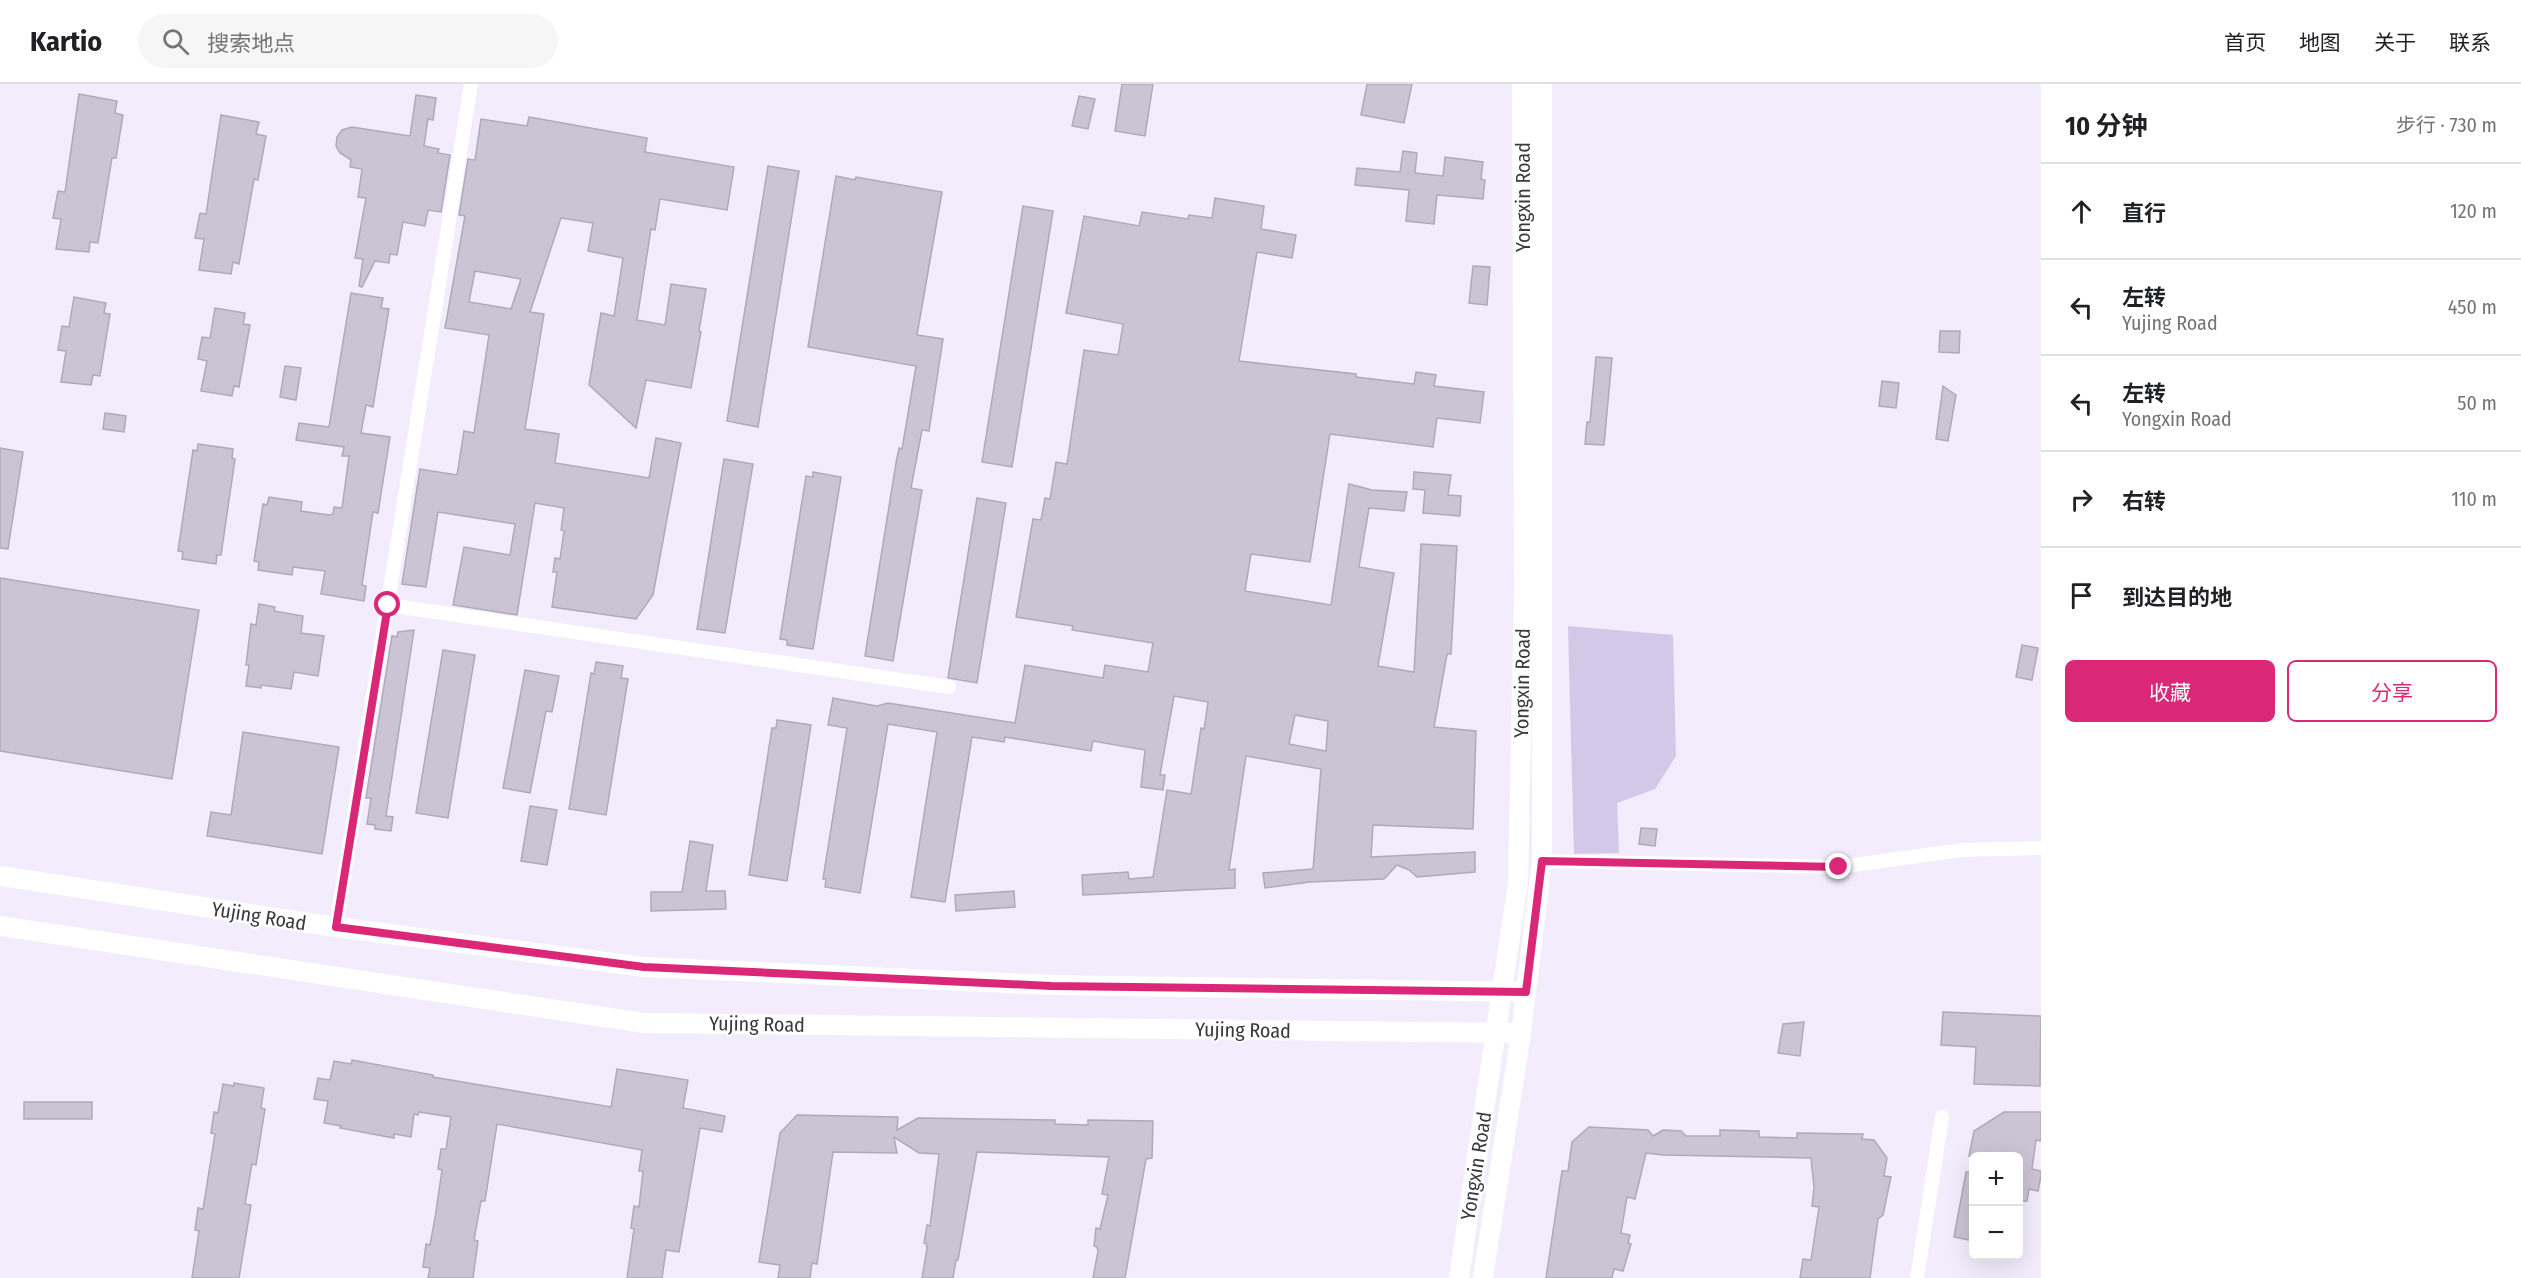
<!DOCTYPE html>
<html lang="zh">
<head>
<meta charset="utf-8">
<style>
  :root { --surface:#fff; --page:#f6f6f6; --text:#202124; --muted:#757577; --line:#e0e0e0; --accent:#db2777 }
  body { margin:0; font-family:"Fira Sans Condensed","Noto Sans SC",sans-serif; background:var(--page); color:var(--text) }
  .controls { position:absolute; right:18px; bottom:18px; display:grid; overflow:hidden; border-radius:9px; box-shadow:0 6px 24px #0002 }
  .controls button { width:54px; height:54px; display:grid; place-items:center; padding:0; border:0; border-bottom:2px solid var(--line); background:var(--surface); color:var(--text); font:30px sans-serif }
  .stop { position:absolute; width:18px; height:18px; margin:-14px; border:4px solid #db2777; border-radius:50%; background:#fff }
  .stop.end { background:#db2777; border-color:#fff; box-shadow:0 2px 6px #0008 }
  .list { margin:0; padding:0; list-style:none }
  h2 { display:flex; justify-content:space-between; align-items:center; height:78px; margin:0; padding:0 24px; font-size:26px }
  h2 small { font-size:20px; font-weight:400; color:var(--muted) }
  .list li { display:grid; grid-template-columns:39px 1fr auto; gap:18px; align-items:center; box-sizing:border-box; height:96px; padding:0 24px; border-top:2px solid var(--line) }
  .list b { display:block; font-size:22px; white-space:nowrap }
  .list p { margin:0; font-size:20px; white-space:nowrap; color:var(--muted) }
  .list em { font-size:20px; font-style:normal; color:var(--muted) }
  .actions { display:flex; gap:12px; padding:18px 24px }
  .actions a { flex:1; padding:14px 0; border:2px solid var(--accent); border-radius:9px; text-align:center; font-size:21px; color:var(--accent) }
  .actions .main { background:var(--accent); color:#fff }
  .icon { flex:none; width:33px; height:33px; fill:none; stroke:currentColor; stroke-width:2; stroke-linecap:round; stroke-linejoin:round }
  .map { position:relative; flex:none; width:2041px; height:1194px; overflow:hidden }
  header { display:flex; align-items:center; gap:36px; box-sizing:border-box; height:84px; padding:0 30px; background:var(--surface); border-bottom:2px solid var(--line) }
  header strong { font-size:28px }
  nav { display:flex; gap:33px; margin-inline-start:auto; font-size:21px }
  .search { width:420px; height:54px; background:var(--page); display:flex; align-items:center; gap:15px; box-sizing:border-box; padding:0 21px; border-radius:33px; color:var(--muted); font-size:22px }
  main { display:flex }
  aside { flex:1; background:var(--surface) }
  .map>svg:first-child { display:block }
  .green { fill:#d4c8e8 }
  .building { fill:#cac4d4; stroke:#afaab9; stroke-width:1.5; fill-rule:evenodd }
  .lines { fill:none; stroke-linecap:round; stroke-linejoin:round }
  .street { stroke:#fff; stroke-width:14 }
  .secondary { stroke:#fff; stroke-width:20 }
  .route { stroke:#db2777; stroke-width:8 }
  .labels { text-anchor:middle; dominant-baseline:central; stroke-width:4.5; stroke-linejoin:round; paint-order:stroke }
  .street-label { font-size:20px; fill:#3b393f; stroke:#fff }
</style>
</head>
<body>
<header>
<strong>Kartio</strong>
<div class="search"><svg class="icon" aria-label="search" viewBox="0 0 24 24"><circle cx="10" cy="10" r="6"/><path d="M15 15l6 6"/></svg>搜索地点</div>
<nav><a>首页</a><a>地图</a><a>关于</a><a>联系</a></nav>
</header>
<main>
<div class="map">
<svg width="2041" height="1194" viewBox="0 0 2041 1194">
  <rect width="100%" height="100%" fill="#f2ecfd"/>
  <path class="green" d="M 1568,542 L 1673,551 L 1676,672 L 1655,705 L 1617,719 L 1619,769 L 1574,770 Z"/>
  <g class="building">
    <path d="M 1122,0 L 1153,0 L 1145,52 L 1115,47 Z"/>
    <path d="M 1367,0 L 1412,0 L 1404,39 L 1361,31 Z"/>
    <path d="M 79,10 L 117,17 L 115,29 L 123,31 L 116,74 L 112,74 L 98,159 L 90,158 L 89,168 L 56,165 L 61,135 L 53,134 L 58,107 L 65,108 Z"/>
    <path d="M 416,11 L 436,14 L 433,36 L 428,35 L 424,62 L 439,65 L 438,69 L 450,71 L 441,128 L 428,126 L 425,142 L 403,138 L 397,171 L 390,170 L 389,179 L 375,177 L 362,203 L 359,202 L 363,175 L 355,174 L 366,114 L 358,113 L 362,85 L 350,83 L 351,76 L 340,69 L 336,62 L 337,53 L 342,46 L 352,43 L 410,52 Z"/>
    <path d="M 1079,12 L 1095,15 L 1088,45 L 1072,42 Z"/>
    <path d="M 221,31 L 259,38 L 256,50 L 266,52 L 258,96 L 254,95 L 239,180 L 233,178 L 231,190 L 199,186 L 204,155 L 195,154 L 200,129 L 206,130 Z"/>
    <path d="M 529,33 L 647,54 L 645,68 L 734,83 L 727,126 L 660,115 L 655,146 L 651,145 L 637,236 L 665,241 L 671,200 L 706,205 L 699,247 L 701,248 L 691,304 L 646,296 L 636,344 L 589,301 L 601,229 L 614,232 L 623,174 L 588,167 L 593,139 L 561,134 L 530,228 L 544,230 L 525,345 L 559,350 L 555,379 L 649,394 L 656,354 L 681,359 L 653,511 L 636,535 L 552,523 L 557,488 L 553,488 L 555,474 L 560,475 L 564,447 L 561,446 L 564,424 L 535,419 L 517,531 L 453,521 L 464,463 L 510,471 L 515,440 L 438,428 L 426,503 L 402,500 L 420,385 L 457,391 L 464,347 L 474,349 L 489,251 L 445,244 L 465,132 L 459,131 L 468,75 L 475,76 L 481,35 L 527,42 ZM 475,187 L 521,195 L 511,225 L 469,218 Z"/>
    <path d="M 1403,67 L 1417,69 L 1415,89 L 1443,92 L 1445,73 L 1483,78 L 1481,95 L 1485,96 L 1483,115 L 1437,111 L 1434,140 L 1406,137 L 1409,106 L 1355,101 L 1357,84 L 1400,88 Z"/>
    <path d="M 768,82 L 799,87 L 758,343 L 727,337 Z"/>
    <path d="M 836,92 L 855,96 L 856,93 L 942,108 L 917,251 L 943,255 L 929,347 L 922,346 L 911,404 L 922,406 L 893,577 L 865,572 L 896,379 L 899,364 L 902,365 L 916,282 L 808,263 Z"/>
    <path d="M 1215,114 L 1264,122 L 1261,145 L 1296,151 L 1292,174 L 1257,168 L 1239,277 L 1356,290 L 1356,293 L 1414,300 L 1416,288 L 1436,291 L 1434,302 L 1484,308 L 1480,339 L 1437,334 L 1433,363 L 1330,350 L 1310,478 L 1251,470 L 1245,507 L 1331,521 L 1349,400 L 1372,406 L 1407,408 L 1404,427 L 1369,424 L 1359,483 L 1394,489 L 1378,582 L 1414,588 L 1421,460 L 1457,462 L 1451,570 L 1447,570 L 1434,643 L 1476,647 L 1473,745 L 1373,741 L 1371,773 L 1475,768 L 1475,788 L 1417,793 L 1409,786 L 1397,781 L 1384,795 L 1310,798 L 1265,804 L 1263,789 L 1313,785 L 1321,685 L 1246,672 L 1229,786 L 1235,785 L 1235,804 L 1083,811 L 1082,791 L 1128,788 L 1129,795 L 1153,793 L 1167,706 L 1191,710 L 1201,644 L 1204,645 L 1208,618 L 1174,612 L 1160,691 L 1165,691 L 1163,706 L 1141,703 L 1145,666 L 1093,657 L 1091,667 L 1005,653 L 1004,658 L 972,653 L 945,818 L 911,813 L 937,648 L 888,640 L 860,809 L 825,803 L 826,795 L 823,795 L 847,644 L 828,641 L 833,614 L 877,622 L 888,619 L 1015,639 L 1025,581 L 1103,594 L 1105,581 L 1148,588 L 1153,559 L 1072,546 L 1073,542 L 1016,533 L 1033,435 L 1041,436 L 1045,414 L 1050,415 L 1056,378 L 1067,380 L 1084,266 L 1118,271 L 1123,240 L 1066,229 L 1084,132 L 1139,142 L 1142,128 L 1188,135 L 1189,131 L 1212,134 ZM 1295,631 L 1328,637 L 1326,667 L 1289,660 Z"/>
    <path d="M 1023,122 L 1053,127 L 1012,383 L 982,378 Z"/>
    <path d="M 1473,182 L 1490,183 L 1487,221 L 1469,219 Z"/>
    <path d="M 351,209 L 383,214 L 381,224 L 389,225 L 373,323 L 366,321 L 361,349 L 390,353 L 378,429 L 373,428 L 362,501 L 366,502 L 364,517 L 321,510 L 325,487 L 293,483 L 292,491 L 258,486 L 259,478 L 254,477 L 263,420 L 267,421 L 269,413 L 302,418 L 301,427 L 329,431 L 333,430 L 334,423 L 342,424 L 349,372 L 342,372 L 344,363 L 296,356 L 299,339 L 329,343 Z"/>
    <path d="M 74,213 L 106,219 L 104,229 L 110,230 L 100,292 L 93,291 L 91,301 L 61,298 L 66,267 L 58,266 L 62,242 L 69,243 Z"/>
    <path d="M 215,224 L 245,229 L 243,240 L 250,241 L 239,303 L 234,302 L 232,312 L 201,307 L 207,277 L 198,275 L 202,253 L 210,254 Z"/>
    <path d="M 1940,247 L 1960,247 L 1959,269 L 1939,268 Z"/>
    <path d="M 1596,273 L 1612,274 L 1604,361 L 1585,360 L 1587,338 L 1590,338 Z"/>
    <path d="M 285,282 L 301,284 L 296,316 L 280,313 Z"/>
    <path d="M 1882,297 L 1899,299 L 1896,324 L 1879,322 Z"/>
    <path d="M 1943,302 L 1956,311 L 1948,357 L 1936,355 Z"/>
    <path d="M 105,329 L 126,332 L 124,348 L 103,345 Z"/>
    <path d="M 198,360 L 233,365 L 232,374 L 235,375 L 221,471 L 217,471 L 216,480 L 182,475 L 183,468 L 178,467 L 193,366 L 197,367 Z"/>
    <path d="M 0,364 L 23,368 L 8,465 L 0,464 Z"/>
    <path d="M 724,375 L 753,380 L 725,549 L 697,545 Z"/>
    <path d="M 813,388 L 841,393 L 813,565 L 787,561 L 787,556 L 780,555 L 806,392 L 813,393 Z"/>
    <path d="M 1414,388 L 1451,391 L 1448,411 L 1461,412 L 1460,432 L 1423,429 L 1425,406 L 1413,405 Z"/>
    <path d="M 977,414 L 1006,419 L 977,599 L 948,594 Z"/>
    <path d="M 0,494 L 199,526 L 172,695 L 0,667 Z"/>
    <path d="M 259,520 L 275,523 L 274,527 L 303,532 L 301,549 L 324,552 L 318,592 L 294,588 L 291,605 L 261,601 L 261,604 L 246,602 L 249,581 L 246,581 L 251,540 L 256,541 Z"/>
    <path d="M 414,546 L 386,732 L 393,733 L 391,747 L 375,745 L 375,741 L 367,740 L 371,714 L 366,714 L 392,552 L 397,553 L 398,548 Z"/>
    <path d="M 2022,561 L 2038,564 L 2032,596 L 2016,593 Z"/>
    <path d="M 443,566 L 475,571 L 448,734 L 416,729 Z"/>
    <path d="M 596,578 L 623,582 L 621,594 L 628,595 L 606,731 L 569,725 L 591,589 L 594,590 Z"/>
    <path d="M 525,586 L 559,592 L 552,628 L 546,627 L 530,709 L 503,704 Z"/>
    <path d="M 777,636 L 811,641 L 787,797 L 749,791 L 772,644 L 776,644 Z"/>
    <path d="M 243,648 L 339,663 L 322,770 L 207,752 L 211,728 L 231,731 Z"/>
    <path d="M 530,722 L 557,726 L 547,781 L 521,777 Z"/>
    <path d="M 1641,744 L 1657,745 L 1655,762 L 1639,760 Z"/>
    <path d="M 690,757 L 713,761 L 706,807 L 725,807 L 726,825 L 651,827 L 651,808 L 682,808 Z"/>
    <path d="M 1014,807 L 1015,823 L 956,827 L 955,811 Z"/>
    <path d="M 1943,928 L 2041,932 L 2040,1002 L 1974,1000 L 1976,963 L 1941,961 Z"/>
    <path d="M 1804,938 L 1800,972 L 1778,969 L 1783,940 Z"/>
    <path d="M 352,976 L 433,991 L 433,993 L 611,1023 L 617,985 L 688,996 L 683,1024 L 725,1032 L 722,1048 L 700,1044 L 679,1168 L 666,1166 L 662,1194 L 627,1194 L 634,1145 L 631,1144 L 634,1122 L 639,1123 L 643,1087 L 639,1087 L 642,1066 L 497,1040 L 485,1117 L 481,1117 L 474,1156 L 478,1157 L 473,1194 L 428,1194 L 430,1184 L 423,1183 L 426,1160 L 430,1161 L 435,1134 L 442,1086 L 438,1085 L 441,1065 L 446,1065 L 451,1033 L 419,1028 L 418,1031 L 414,1030 L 411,1053 L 394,1050 L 394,1054 L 340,1044 L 341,1042 L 324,1039 L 328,1017 L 314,1015 L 318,994 L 330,996 L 334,977 L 351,980 Z"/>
    <path d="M 234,999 L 264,1004 L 261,1024 L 265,1025 L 256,1081 L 252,1080 L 245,1120 L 251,1121 L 239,1194 L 192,1194 L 199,1147 L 195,1146 L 198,1124 L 203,1125 L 215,1050 L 211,1049 L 214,1028 L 218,1029 L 223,1000 L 234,1002 Z"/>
    <rect x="24" y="1018" width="68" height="17"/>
    <path d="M 2004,1028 L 2041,1028 L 2041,1057 L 2036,1056 L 2032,1085 L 2041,1087 L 2041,1092 L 2038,1107 L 2029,1105 L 2027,1117 L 2019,1117 L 2019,1072 L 1969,1072 L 1974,1047 Z"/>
    <path d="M 797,1031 L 898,1033 L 897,1046 L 918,1034 L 1055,1036 L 1055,1040 L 1088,1041 L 1088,1036 L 1153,1037 L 1152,1074 L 1146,1075 L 1125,1194 L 1093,1194 L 1098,1167 L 1097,1163 L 1094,1162 L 1096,1144 L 1100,1145 L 1108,1111 L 1102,1110 L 1109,1073 L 977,1068 L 958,1176 L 956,1176 L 953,1194 L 922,1194 L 927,1164 L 926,1159 L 924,1159 L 927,1141 L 930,1142 L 939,1070 L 919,1069 L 894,1053 L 897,1069 L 833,1068 L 817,1180 L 812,1179 L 810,1194 L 778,1194 L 780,1181 L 759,1178 L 780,1049 Z"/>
    <path d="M 1589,1043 L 1648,1046 L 1653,1052 L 1663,1046 L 1681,1047 L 1686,1052 L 1720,1052 L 1720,1046 L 1759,1047 L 1759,1053 L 1797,1054 L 1797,1049 L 1863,1050 L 1862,1055 L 1874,1056 L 1887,1074 L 1884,1092 L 1891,1093 L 1883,1131 L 1878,1135 L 1870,1194 L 1800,1194 L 1803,1175 L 1811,1176 L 1819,1123 L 1812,1122 L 1814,1103 L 1811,1074 L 1663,1071 L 1646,1069 L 1635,1115 L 1627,1113 L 1621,1149 L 1630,1151 L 1628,1159 L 1631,1160 L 1623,1187 L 1614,1185 L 1612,1194 L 1546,1194 L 1562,1087 L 1568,1087 L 1572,1058 Z"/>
    <path d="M 1966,1088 L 1974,1088 L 1974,1157 L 1954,1153 Z"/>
  </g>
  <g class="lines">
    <g class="street">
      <path d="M 388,521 L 949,603"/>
      <path d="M 1542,777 L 1839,783 L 1962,766 L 2041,764"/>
      <path d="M 336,843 L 471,0"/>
      <path d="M 1917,1194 L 1942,1033"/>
    </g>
    <g class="secondary">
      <path d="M 0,792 L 336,843 L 644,883 L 1051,901 L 1526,908"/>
      <path d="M 0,842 L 644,939 L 1521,949"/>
      <path d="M 1459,1194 L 1518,799 L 1524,507 L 1522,0"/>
      <path d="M 1483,1194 L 1521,949 L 1542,777 L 1542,0"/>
    </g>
  </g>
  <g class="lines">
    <path class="route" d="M 388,521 L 336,843 L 644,883 L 1051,902 L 1526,908 L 1542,777 L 1839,783"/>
  </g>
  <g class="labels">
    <g class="street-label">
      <text transform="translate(1523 113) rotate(-90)">Yongxin Road</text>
      <text transform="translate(1522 599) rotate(-89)">Yongxin Road</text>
      <text transform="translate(259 832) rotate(9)">Yujing Road</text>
      <text transform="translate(757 940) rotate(1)">Yujing Road</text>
      <text transform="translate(1243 946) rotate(1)">Yujing Road</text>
      <text transform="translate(1476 1082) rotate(-81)">Yongxin Road</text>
    </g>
  </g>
</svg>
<div class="controls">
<button>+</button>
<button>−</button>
</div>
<div class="stop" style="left:388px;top:521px"></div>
<div class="stop end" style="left:1839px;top:783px"></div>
</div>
<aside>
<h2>10 分钟<small>步行 · 730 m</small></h2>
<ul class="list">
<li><svg class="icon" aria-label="ahead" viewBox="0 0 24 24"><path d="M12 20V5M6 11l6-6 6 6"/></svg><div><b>直行</b></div><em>120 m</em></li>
<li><svg class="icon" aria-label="left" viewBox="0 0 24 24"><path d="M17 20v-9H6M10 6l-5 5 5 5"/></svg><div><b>左转</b><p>Yujing Road</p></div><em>450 m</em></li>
<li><svg class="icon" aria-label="left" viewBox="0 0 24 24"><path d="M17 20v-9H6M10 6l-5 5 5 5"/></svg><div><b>左转</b><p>Yongxin Road</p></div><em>50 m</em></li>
<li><svg class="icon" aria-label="right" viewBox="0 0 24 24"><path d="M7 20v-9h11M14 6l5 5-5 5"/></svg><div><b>右转</b></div><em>110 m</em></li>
<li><svg class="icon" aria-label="arrive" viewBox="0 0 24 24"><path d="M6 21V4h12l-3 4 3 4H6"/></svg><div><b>到达目的地</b></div></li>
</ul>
<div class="actions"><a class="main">收藏</a><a>分享</a></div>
</aside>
</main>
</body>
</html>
